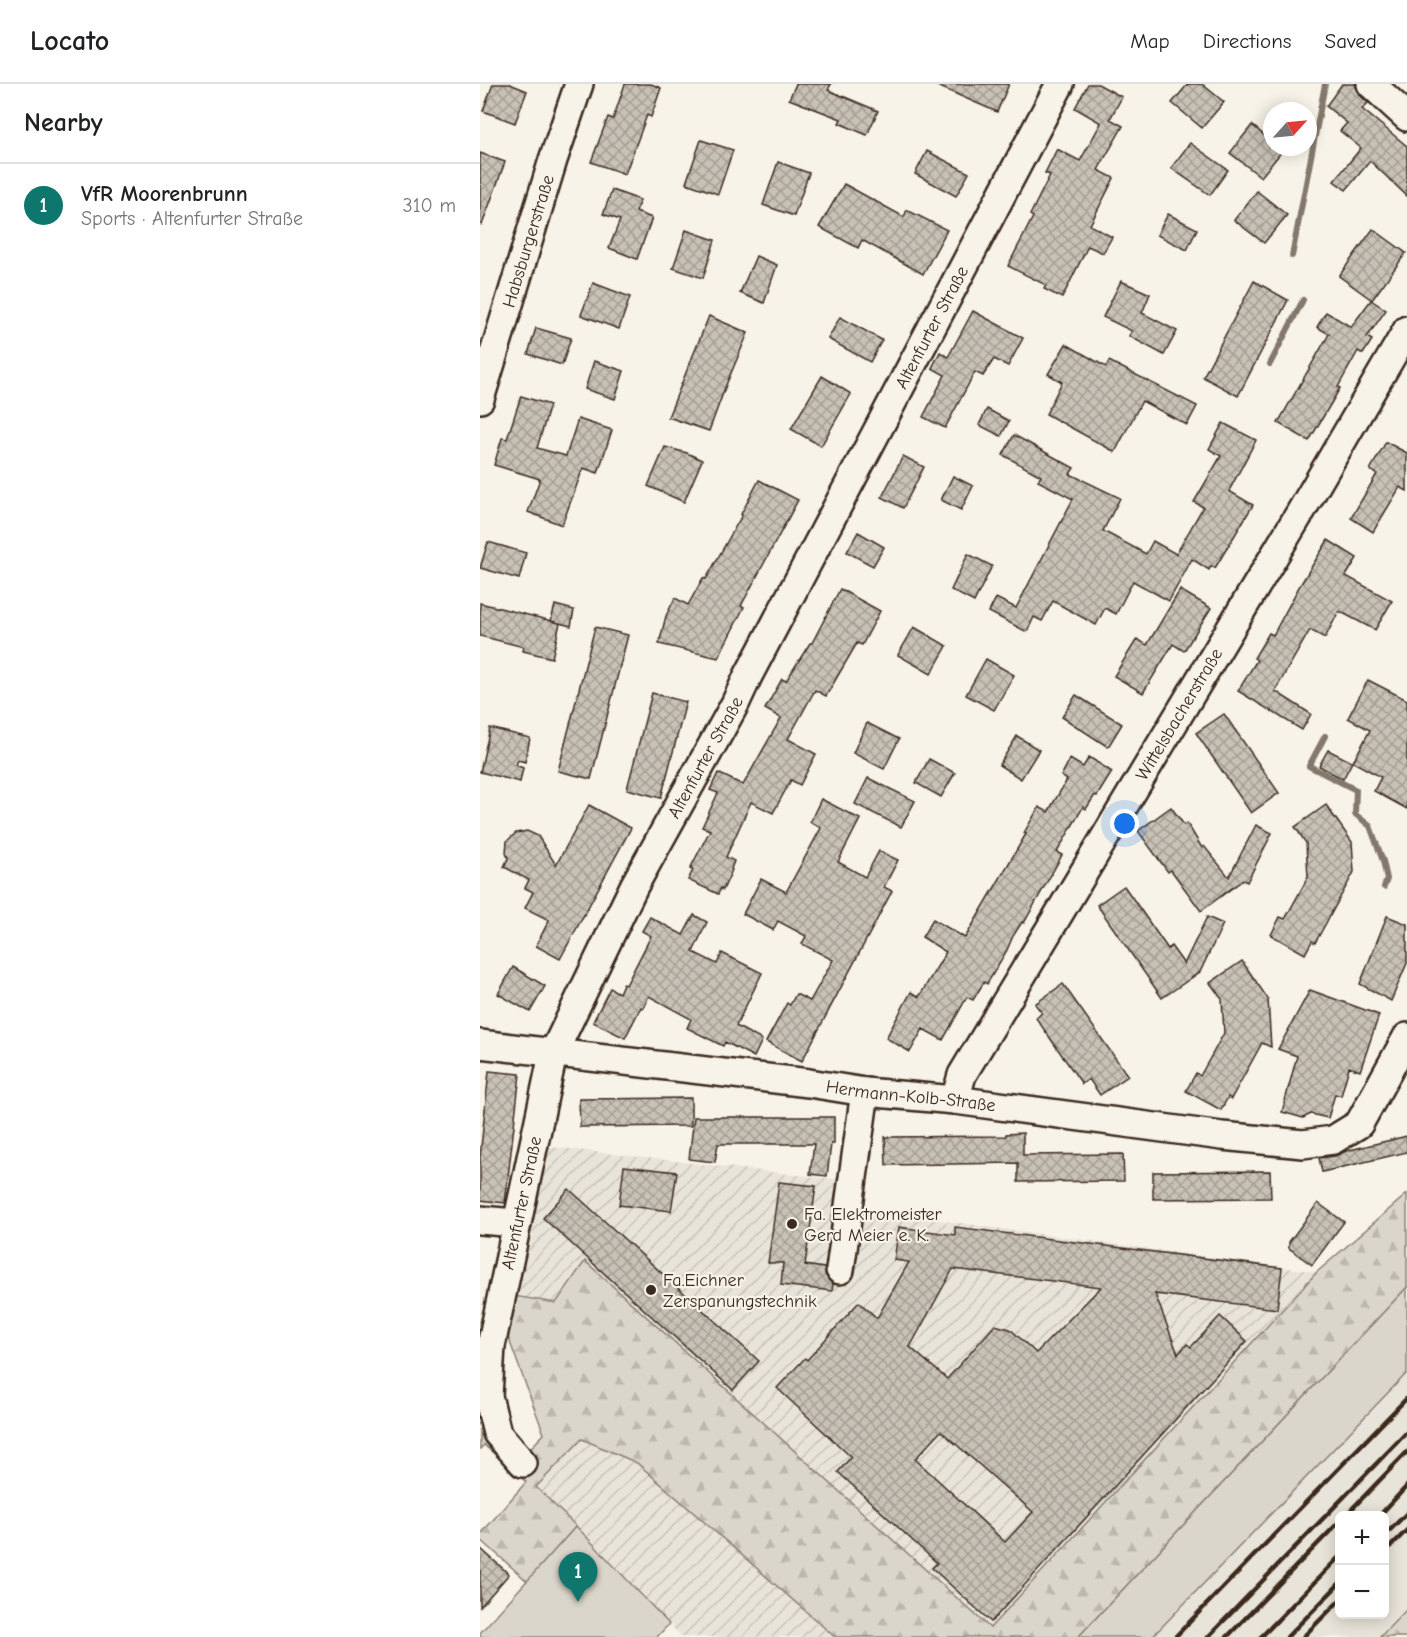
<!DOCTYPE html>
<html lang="en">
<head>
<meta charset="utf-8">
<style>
  :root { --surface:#fff; --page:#f6f6f6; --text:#202124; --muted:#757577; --line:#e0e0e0; --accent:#0f766e }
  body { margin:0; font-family:"Comic Neue",sans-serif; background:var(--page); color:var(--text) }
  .controls { position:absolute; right:18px; bottom:18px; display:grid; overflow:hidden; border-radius:9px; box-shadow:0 3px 15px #0003 }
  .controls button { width:54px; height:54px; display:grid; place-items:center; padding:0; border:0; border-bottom:2px solid var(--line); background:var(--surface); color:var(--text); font:30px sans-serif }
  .compass { position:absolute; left:783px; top:18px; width:54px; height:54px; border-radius:50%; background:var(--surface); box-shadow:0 3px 15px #0003; rotate:63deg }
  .you { position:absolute; left:645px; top:740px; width:21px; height:21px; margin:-15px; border:4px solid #fff; border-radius:50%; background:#1a73e8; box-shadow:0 0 0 9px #1a73e833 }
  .badge { display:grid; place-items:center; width:39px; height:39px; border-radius:50%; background:var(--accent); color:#fff; font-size:20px; font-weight:700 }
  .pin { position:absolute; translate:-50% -50px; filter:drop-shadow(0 2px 3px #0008) }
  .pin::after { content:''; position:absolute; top:32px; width:21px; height:18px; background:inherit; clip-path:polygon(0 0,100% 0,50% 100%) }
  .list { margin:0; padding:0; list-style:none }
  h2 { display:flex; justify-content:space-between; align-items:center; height:78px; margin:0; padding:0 24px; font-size:26px }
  h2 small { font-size:20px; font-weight:400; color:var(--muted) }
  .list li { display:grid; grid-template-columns:39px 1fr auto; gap:18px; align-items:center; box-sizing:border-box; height:84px; padding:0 24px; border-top:2px solid var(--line) }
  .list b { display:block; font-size:22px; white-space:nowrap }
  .list p { margin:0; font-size:20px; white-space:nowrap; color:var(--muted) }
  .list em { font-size:20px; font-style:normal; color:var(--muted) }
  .map { position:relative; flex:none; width:927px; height:1553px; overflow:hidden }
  header { display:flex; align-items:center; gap:36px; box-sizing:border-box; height:84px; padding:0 30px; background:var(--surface); border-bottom:2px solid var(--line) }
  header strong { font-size:28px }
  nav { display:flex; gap:33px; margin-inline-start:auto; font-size:21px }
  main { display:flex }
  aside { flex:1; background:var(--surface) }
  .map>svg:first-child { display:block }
  .built { fill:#e9e4d9; fill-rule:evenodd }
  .industrial { fill:url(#industrial-furrows) }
  .grass { fill:#dbd6cb; stroke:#8b8074; stroke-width:1.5 }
  .forest { fill:url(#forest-firs); stroke:#8b8074; stroke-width:1.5 }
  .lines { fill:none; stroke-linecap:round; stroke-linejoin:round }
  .stream { stroke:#84786c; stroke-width:6 }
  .building { fill:url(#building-cross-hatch); stroke:#3b2a1e; stroke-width:1.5; fill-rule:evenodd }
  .minor-casing { stroke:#3b2a1e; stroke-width:32 }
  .minor { stroke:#f7f3e8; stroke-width:27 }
  .rail { stroke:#3b2a1e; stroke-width:4.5 }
  .poi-dot { fill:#3b2a1e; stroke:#f7f3e8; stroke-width:2 }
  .labels { text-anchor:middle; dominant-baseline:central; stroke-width:4.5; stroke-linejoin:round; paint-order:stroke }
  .street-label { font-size:18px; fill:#3b2a1e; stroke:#f7f3e8 }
  .poi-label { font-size:18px; fill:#3b2a1e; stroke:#f7f3e8; text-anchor:start }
</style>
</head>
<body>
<header>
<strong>Locato</strong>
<nav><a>Map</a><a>Directions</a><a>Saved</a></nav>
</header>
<main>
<aside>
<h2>Nearby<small></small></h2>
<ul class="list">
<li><span class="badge">1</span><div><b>VfR Moorenbrunn</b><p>Sports · Altenfurter Straße</p></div><em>310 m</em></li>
</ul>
</aside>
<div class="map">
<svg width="927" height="1553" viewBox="0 0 927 1553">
  <defs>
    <pattern id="industrial-furrows" width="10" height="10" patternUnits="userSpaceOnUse" patternTransform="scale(1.5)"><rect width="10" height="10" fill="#e9e4d9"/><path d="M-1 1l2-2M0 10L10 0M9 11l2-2" fill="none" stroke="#c9c4ba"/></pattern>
    <pattern id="forest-firs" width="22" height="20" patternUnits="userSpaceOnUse" patternTransform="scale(1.5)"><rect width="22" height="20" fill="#dbd6cb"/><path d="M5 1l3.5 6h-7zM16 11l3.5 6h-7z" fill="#bdb8ae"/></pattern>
    <pattern id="building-cross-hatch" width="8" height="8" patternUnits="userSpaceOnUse" patternTransform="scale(1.5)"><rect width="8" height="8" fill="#c8c1b6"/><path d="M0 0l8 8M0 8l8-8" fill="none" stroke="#a49d93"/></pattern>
  </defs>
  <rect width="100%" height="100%" fill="#f7f3e8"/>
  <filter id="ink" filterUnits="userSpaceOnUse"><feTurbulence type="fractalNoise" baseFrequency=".0167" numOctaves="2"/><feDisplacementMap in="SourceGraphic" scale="12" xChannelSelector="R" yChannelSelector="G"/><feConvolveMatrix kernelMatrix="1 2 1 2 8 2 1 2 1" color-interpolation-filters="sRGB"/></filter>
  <g filter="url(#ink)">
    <path class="built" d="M 927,1289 L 927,1525 L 900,1553 L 672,1553 ZM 860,1432 L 904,1432 L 904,1530 L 860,1530 Z"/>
    <g class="industrial">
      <path d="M 63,1062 L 388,1099 L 384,1126 L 837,1188 L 510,1545 L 105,1177 L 76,1219 L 34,1212 Z"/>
      <path d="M 102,1355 L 157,1379 L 355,1553 L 202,1553 L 56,1403 Z"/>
    </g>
    <g class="grass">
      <path d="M 927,1203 L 927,1289 L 672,1553 L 598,1553 Z"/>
      <path d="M 96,1442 L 189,1540 L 177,1553 L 0,1553 L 0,1549 Z"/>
    </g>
    <g class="forest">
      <path d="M 927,1110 L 927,1203 L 598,1553 L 355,1553 L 157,1379 L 102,1355 L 56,1403 L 96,1442 L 47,1497 L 0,1455 L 0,1451 L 46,1398 L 4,1361 L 0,1365 L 0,1335 L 38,1377 L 64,1350 L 27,1250 L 34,1212 L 76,1219 L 105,1177 L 510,1544 L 837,1188 Z"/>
      <path d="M 927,1525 L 927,1553 L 900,1553 Z"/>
    </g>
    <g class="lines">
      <g class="stream">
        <path d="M 812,172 L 845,0"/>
        <path d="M 790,280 L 823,216"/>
        <path d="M 845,652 L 829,682 L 876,706 L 875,730 L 890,742 L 903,777 L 907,795 L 904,803"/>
      </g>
    </g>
    <g class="building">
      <path d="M 13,0 L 30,0 L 47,7 L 35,39 L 3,27 Z"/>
      <path d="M 145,0 L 171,0 L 181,4 L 171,33 L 167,31 L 145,90 L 111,78 L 128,33 L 133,35 Z"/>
      <path d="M 316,0 L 351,0 L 348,6 L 398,27 L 387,51 L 359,39 L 361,35 L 309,15 Z"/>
      <path d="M 453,0 L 529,0 L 517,28 Z"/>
      <path d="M 608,0 L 618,0 L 642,13 L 630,35 L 643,42 L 618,86 L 634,94 L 610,141 L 632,153 L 623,169 L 608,162 L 582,214 L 564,205 L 566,201 L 528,182 L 553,133 L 550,131 L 570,91 L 565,89 L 577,65 L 600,77 L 621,39 L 595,24 Z"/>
      <path d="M 708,0 L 722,0 L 744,18 L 722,44 L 692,19 Z"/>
      <path d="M 862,0 L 875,0 L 880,11 L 888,19 L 882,25 L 927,62 L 927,112 L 890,77 L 866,106 L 854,97 L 881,64 L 860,47 L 867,39 L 846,22 Z"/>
      <path d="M 772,41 L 792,58 L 792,63 L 799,63 L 803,66 L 781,93 L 750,69 Z"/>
      <path d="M 221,56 L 253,66 L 238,110 L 206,99 Z"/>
      <path d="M 710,59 L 748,86 L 730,111 L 691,84 Z"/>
      <path d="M 447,67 L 489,89 L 476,112 L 435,90 Z"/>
      <path d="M 0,69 L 25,78 L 2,141 L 0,140 Z"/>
      <path d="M 298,78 L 329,89 L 314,132 L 283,121 Z"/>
      <path d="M 364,100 L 424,133 L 427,126 L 467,146 L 443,190 L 382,156 L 378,164 L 339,143 Z"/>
      <path d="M 132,106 L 160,116 L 156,128 L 172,134 L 157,175 L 129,164 L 140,136 L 123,130 Z"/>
      <path d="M 777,107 L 807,131 L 784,159 L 754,136 Z"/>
      <path d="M 688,130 L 717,145 L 707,166 L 677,151 Z"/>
      <path d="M 893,145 L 926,169 L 892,216 L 859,192 Z"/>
      <path d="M 206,146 L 235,156 L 223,194 L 193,184 Z"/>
      <path d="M 276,172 L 297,181 L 284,219 L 260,209 Z"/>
      <path d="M 641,197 L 670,210 L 662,229 L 697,247 L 684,271 L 649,252 L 652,247 L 623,233 Z"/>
      <path d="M 774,197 L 808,216 L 758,312 L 723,293 Z"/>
      <path d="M 113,199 L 150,213 L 139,245 L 101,231 Z"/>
      <path d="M 891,216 L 906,226 L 887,253 L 892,256 L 883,270 L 878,267 L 858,303 L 860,304 L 829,357 L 798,339 L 849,250 L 837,243 L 846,228 L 871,243 Z"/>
      <path d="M 493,227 L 543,254 L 528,282 L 514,275 L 503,292 L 495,288 L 465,344 L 443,333 L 465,291 L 452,284 L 460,268 L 468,273 Z"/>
      <path d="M 229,232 L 268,249 L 246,301 L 229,347 L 188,333 Z"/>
      <path d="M 360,233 L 402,256 L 390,278 L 348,255 Z"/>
      <path d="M 56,244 L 91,254 L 82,281 L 48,270 Z"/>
      <path d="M 586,260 L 626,283 L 629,277 L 717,322 L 707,341 L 662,317 L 635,368 L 566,330 L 582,298 L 568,290 Z"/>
      <path d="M 114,277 L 144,287 L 135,315 L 105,305 Z"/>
      <path d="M 342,292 L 371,310 L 341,362 L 311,345 Z"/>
      <path d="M 41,312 L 70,321 L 57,364 L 86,372 L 98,335 L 132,346 L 118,389 L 103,384 L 82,441 L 48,428 L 60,395 L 14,381 L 22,354 L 27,355 Z"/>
      <path d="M 507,325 L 529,337 L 521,352 L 499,341 Z"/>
      <path d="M 743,339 L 776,356 L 749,407 L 773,421 L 735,484 L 731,482 L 729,486 L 712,475 L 689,517 L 653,497 L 636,530 L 625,524 L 616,541 L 573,517 L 562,537 L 554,533 L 547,548 L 509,528 L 516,514 L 536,524 L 593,415 L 558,397 L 561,392 L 523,371 L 534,351 L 594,384 L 590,390 L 640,414 L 623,447 L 666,470 L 673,457 L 696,470 L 723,423 L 714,418 L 741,372 L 729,365 Z"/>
      <path d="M 906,358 L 927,369 L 927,407 L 920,403 L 893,448 L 871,434 L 897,390 L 890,386 Z"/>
      <path d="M 185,363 L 207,369 L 222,376 L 204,418 L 168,402 Z"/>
      <path d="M 423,372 L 444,383 L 423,424 L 402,413 Z"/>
      <path d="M 473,392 L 493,402 L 481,426 L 461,416 Z"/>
      <path d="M 279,396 L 318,416 L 261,522 L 264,523 L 238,574 L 179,560 L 186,532 L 195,514 L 208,521 L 223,494 L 226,495 L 262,431 L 261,430 Z"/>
      <path d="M 378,448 L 404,463 L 393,482 L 367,468 Z"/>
      <path d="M 848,456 L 877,474 L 866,492 L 912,517 L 895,546 L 859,527 L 845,554 L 830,546 L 795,607 L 831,630 L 822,646 L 758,607 L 777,576 L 774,574 L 789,549 L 793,551 L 819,503 Z"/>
      <path d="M 8,458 L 46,469 L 39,495 L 0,484 Z"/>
      <path d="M 488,470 L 512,482 L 494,518 L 471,506 Z"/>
      <path d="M 360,505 L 400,527 L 382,561 L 377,559 L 346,612 L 335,606 L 308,655 L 336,670 L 320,701 L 311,696 L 293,729 L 271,718 L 246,773 L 254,777 L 251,785 L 252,786 L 243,806 L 241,804 L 238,810 L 208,796 L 213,786 L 210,785 L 230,746 L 222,743 L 238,709 L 230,706 L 238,689 L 263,701 L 301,634 L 285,625 L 302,595 L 306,597 L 330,559 L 332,559 Z"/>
      <path d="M 700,506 L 731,524 L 704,567 L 693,560 L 663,609 L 634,592 L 657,555 L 667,561 Z"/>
      <path d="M 0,519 L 80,539 L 72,574 L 43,567 L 44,563 L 0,552 Z"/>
      <path d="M 75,521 L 94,526 L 91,542 L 71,537 Z"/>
      <path d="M 115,543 L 148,551 L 111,695 L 78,687 Z"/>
      <path d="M 434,543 L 467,562 L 451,590 L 418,571 Z"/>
      <path d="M 506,575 L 534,591 L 514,626 L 486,611 Z"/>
      <path d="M 888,596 L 927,616 L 927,725 L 894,707 L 901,693 L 873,678 L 890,646 L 868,634 Z"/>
      <path d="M 172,609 L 206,618 L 181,714 L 147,705 Z"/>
      <path d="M 596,611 L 642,640 L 628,663 L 582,633 Z"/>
      <path d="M 744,630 L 799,709 L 771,729 L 716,649 Z"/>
      <path d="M 387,639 L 419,655 L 404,685 L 373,669 Z"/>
      <path d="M 10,644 L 50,654 L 45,678 L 38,676 L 36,681 L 43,684 L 40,698 L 0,688 Z"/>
      <path d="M 537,652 L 559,666 L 541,695 L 519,681 Z"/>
      <path d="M 848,666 L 872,678 L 863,695 L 839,682 Z"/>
      <path d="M 609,673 L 632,688 L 617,712 L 615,711 L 606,725 L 603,723 L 577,768 L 582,771 L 544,839 L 542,838 L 533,852 L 527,866 L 507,900 L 504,898 L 493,916 L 487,913 L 463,956 L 443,945 L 430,968 L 406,954 L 431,908 L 439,913 L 466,868 L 442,853 L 453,835 L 485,854 L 546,750 L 544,749 L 559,723 L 568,728 L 587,696 L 581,692 L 590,675 L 603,683 Z"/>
      <path d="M 449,675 L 475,689 L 461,713 L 436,699 Z"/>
      <path d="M 388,694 L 435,717 L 421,743 L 375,720 Z"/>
      <path d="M 341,715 L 380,735 L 358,778 L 385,793 L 399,767 L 418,776 L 404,803 L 412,807 L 322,977 L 286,958 L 307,919 L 310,921 L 316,910 L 330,917 L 353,876 L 322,860 L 326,852 L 298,837 L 293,846 L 263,830 L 281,795 L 306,808 L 341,744 L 330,738 Z"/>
      <path d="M 109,721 L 151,744 L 80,875 L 56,862 L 69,836 L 45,824 L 53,808 L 45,804 L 49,796 L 24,783 L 28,774 L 26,769 L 27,757 L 36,749 L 47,747 L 58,752 L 76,781 Z"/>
      <path d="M 846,721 L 872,758 L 874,788 L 835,859 L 832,857 L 825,870 L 791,851 L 800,833 L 805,835 L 828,793 L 826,759 L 815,743 Z"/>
      <path d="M 691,723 L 704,741 L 707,739 L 722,764 L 724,762 L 749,793 L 776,741 L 792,749 L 767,798 L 763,796 L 721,827 L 691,786 L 688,788 L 658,747 Z"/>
      <path d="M 644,802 L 688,865 L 691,862 L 704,880 L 727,833 L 743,840 L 720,888 L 682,914 L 617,821 Z"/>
      <path d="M 214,831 L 227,838 L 213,868 L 237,880 L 242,869 L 282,889 L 256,942 L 282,956 L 274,973 L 245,958 L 243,962 L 207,944 L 211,935 L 169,912 L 163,924 L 161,923 L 145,954 L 113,938 L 130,904 L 139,909 L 143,900 L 146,901 L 171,852 L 162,847 L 170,833 L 203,851 Z"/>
      <path d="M 907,832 L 927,840 L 927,879 L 911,917 L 880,900 Z"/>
      <path d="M 762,877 L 788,915 L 791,963 L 782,959 L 751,1015 L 748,1013 L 741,1026 L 706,1007 L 716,989 L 720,992 L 744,949 L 742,915 L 730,899 Z"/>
      <path d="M 33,883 L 65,902 L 50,928 L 18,910 Z"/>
      <path d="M 583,900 L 648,992 L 620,1011 L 609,995 L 602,1000 L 556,934 L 562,929 L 555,920 Z"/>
      <path d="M 830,906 L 899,931 L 880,987 L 869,983 L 861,1012 L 855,1010 L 848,1034 L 831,1030 L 823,1034 L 802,1028 L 817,972 L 798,965 Z"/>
      <path d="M 9,987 L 40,990 L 25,1119 L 0,1116 L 0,1073 Z"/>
      <path d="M 211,1014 L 211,1042 L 100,1043 L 99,1015 Z"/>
      <path d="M 214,1033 L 354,1033 L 354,1060 L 351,1060 L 347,1092 L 330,1090 L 334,1060 L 238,1060 L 235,1078 L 209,1075 Z"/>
      <path d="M 543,1049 L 543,1071 L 643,1070 L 644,1097 L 538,1098 L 538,1079 L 406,1081 L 405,1053 L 526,1052 L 526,1050 Z"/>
      <path d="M 927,1052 L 927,1068 L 842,1088 L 839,1074 L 855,1072 L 866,1067 Z"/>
      <path d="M 144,1082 L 197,1088 L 191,1127 L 139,1121 Z"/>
      <path d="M 790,1087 L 791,1114 L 673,1115 L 673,1088 Z"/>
      <path d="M 299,1098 L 336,1102 L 325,1181 L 344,1184 L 346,1192 L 353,1200 L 352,1207 L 301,1201 L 303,1179 L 288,1179 Z"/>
      <path d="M 89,1105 L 279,1277 L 253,1306 L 63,1134 Z"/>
      <path d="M 838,1119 L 864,1138 L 832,1181 L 809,1164 L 809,1158 Z"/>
      <path d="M 419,1143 L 475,1151 L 475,1143 L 802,1184 L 797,1225 L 675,1210 L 698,1270 L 707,1260 L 711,1263 L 740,1232 L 767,1257 L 511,1538 L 452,1484 L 457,1479 L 358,1388 L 371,1373 L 297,1304 L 325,1274 L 327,1276 L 379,1218 L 397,1234 L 429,1178 L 414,1176 ZM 473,1185 L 621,1203 L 556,1269 L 530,1245 L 515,1241 L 467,1295 L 430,1263 ZM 461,1347 L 553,1428 L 525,1458 L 435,1375 Z"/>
      <path d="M 0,1464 L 29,1490 L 0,1523 Z"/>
    </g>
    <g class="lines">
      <defs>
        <g id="minor">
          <path d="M 891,0 L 927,33"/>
          <path id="s1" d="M 0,315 L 73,76 L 99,0"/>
          <path id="s2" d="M 0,960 L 329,999 L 385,1008 L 475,1016 L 742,1052 L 823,1060 L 853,1056 L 879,1040 L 927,953"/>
          <path id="s3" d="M 475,1016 L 482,991 L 820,429 L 927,246"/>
          <path d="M 0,1136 L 37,1139"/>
          <path d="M 360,1186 L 385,1008"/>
          <path id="s4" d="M 43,1379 L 17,1349 L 8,1312 L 11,1262 L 73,970 L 154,802 L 255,620 L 268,592 L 580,0"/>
        </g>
      </defs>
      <use href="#minor" class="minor-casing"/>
      <use href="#minor" class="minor"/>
      <g class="rail">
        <path d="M 865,1432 L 927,1368"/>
        <path d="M 899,1432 L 927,1402"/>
        <path d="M 904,1452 L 927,1429"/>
        <path d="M 904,1469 L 927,1446"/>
        <path d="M 695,1553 L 927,1314"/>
        <path d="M 728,1553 L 927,1348"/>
        <path d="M 747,1553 L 860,1437"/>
        <path d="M 781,1553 L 860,1472"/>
        <path d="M 807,1553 L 860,1499"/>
        <path d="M 823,1553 L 860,1516"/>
      </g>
    </g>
  </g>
  <g class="poi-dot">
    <circle cx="312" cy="1140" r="6"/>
    <circle cx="171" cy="1206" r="6"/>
  </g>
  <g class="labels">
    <g class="street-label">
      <text stroke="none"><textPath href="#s1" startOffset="165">Habsburgerstraße</textPath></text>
      <text stroke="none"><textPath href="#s4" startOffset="1246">Altenfurter Straße</textPath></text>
      <text stroke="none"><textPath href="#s3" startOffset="447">Wittelsbacherstraße</textPath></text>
      <text stroke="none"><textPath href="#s4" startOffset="760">Altenfurter Straße</textPath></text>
      <text stroke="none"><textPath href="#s2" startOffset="434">Hermann-Kolb-Straße</textPath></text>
      <text stroke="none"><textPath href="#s4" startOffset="274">Altenfurter Straße</textPath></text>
    </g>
    <g class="poi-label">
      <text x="324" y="1130">Fa. Elektromeister<tspan x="324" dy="21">Gerd Meier e. K.</tspan></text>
      <text x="183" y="1196">Fa.Eichner<tspan x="183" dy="21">Zerspanungstechnik</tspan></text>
    </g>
  </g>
</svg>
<div class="controls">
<button>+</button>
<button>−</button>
</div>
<svg class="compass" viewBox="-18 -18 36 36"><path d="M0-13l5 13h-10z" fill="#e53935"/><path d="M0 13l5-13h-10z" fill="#757577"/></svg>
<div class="you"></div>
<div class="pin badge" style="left:98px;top:1518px">1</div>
</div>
</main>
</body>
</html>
